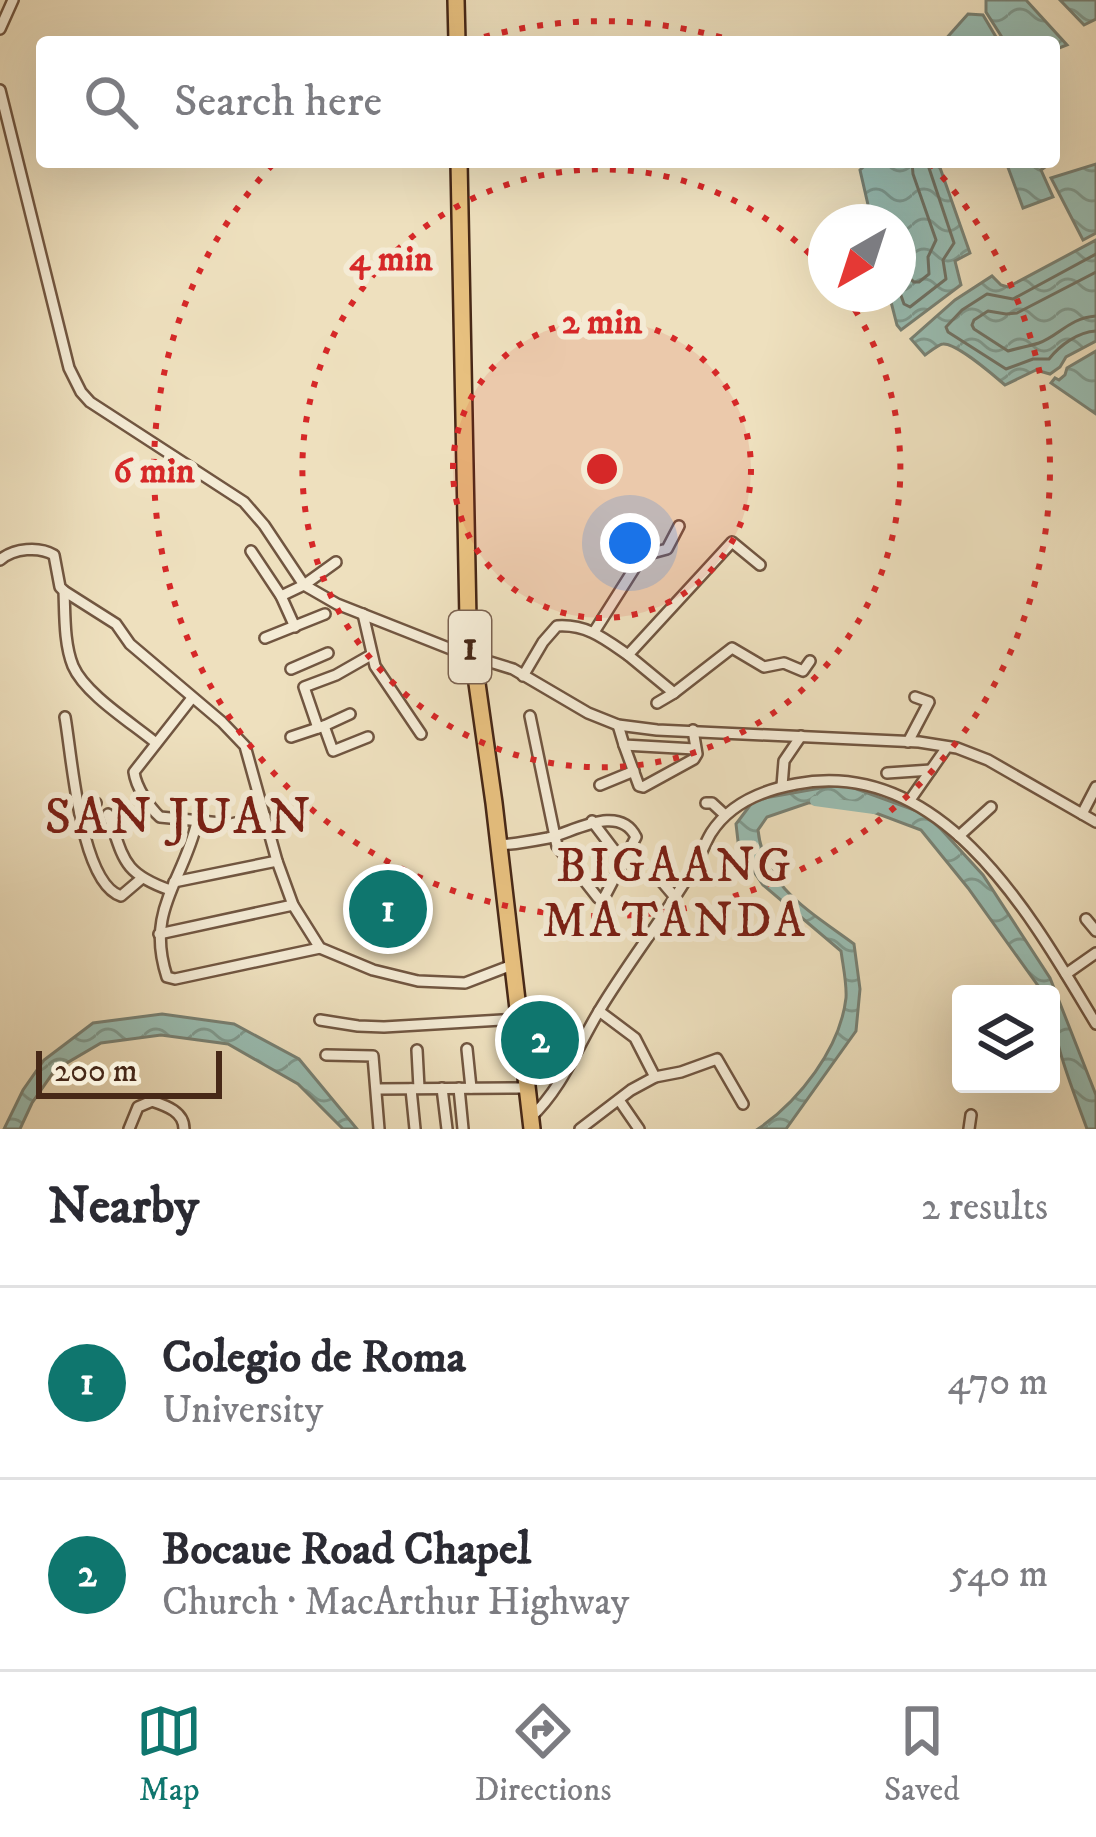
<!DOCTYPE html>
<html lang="en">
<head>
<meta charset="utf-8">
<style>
  :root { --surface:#fff; --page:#f7f7f7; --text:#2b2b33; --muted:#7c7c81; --line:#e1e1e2; --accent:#0f766e }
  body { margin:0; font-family:"IM FELL DW Pica",serif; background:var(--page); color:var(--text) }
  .controls { position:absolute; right:36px; bottom:36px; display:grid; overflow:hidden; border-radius:12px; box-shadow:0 12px 48px #0002 }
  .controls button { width:108px; height:108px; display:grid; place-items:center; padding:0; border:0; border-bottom:3px solid var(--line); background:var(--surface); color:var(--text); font:60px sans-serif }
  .compass { position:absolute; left:808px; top:204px; width:108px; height:108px; border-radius:50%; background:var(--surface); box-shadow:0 12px 48px #0002; rotate:219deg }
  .scale { position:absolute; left:36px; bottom:30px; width:186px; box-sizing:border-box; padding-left:12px; border:6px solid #472817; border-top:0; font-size:33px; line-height:42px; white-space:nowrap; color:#472817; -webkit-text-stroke:9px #f4ebd5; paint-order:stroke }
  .you { position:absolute; left:630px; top:543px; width:42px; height:42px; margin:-30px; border:9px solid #fff; border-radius:50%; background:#1a73e8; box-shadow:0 0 0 18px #1a73e833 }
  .badge { display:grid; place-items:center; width:78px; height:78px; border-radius:50%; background:var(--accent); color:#fff; font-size:39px; font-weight:700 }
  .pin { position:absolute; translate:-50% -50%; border:6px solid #fff; box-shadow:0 3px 12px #0006 }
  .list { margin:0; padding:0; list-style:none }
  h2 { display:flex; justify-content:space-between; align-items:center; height:156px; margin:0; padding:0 48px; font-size:51px }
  h2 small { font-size:39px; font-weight:400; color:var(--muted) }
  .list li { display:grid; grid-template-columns:78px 1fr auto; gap:36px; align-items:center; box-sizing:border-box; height:192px; padding:0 48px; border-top:3px solid var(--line) }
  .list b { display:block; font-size:45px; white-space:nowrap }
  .list p { margin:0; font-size:39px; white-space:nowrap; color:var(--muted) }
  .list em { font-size:39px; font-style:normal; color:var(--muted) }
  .icon { flex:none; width:66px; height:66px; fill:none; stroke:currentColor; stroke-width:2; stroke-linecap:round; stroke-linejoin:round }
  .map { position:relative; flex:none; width:1096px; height:1129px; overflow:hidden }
  .search { position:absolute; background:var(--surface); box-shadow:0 12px 48px #0002; left:36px; right:36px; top:36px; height:132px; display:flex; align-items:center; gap:30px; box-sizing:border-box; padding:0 42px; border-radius:12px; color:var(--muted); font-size:45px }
  .sheet { height:540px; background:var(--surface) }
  nav { display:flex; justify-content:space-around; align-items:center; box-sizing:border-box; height:168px; border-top:3px solid var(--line); background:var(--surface); font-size:33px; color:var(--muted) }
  nav a { display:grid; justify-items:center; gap:6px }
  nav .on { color:var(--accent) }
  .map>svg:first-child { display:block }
  .water { fill:url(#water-waves); stroke:#788174; stroke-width:3 }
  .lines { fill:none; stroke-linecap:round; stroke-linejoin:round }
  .shore { stroke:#707264; stroke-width:3 }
  .river { stroke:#99bdb2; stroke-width:10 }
  .minor-casing { stroke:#715641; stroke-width:14 }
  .highway-casing { stroke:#472817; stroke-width:20 }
  .minor { stroke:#f4ebd5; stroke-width:9 }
  .highway { stroke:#e7c07f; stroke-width:15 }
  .ring { fill:none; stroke:#d62828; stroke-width:6; stroke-dasharray:6 12 }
  .labels { text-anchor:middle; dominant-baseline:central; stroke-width:12; stroke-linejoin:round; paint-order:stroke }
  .shield { fill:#f4ebd5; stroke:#7b6250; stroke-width:3 }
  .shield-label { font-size:42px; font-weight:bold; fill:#472817 }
  .neighbourhood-label { font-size:48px; letter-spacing:3px; fill:#7a1f14; stroke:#f4ebd5 }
  .quarter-label { font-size:51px; letter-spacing:3px; fill:#7a1f14; stroke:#f4ebd5 }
  .centre { fill:#d62828; stroke:#f4ebd5; stroke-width:6 }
  .ring-label { font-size:36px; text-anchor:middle; font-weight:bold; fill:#d62828; stroke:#f4ebd5; stroke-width:12; stroke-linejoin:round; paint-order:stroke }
</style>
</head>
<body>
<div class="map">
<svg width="1096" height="1129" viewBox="0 0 1096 1129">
  <defs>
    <pattern id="water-waves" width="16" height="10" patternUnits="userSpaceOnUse" patternTransform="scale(3)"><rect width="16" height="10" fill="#99bdb2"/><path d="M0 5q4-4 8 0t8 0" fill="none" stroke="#7f9a90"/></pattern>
  </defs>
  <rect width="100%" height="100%" fill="#eee0be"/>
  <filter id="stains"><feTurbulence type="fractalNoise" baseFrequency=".00167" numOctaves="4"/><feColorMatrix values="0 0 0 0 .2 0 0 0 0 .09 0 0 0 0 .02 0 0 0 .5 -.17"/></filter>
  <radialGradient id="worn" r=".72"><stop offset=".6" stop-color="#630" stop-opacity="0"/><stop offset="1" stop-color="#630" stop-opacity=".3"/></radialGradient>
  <g class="water">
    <path d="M 986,0 L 1026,0 L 1067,45 L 1054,50 L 1054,42 L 1005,42 L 986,12 Z"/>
    <path d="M 1060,0 L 1096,0 L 1096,19 L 1084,25 Z"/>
    <path d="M 968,14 L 983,15 L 999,42 L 943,42 Z"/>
    <path d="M 869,162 L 938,162 L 970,253 L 955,261 L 961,285 L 901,330 L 897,325 L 889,294 L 898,294 L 898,222 L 872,222 L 860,170 Z"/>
    <path d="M 1006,162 L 1052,162 L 1041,170 L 1053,197 L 1023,208 Z"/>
    <path d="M 1096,164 L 1096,233 L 1083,240 L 1051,178 Z"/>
    <path d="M 1096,240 L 1096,341 L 1066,357 L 1060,367 L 1050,374 L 1036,370 L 1005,385 C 993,375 957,343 943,344 C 939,344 928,353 925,355 L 911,339 L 955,300 L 992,276 L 1001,285 L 1008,287 Z"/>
    <path d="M 1096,351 L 1096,414 L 1051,383 L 1055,378 L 1059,380 L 1065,375 L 1067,368 Z"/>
    <path d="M 843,784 L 928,815 L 983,875 L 1050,978 L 1096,1095 L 1096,1129 L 1087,1129 C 1072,1087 1051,1039 1051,994 L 1044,994 L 968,888 L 921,830 L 844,801 L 808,803 L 767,817 L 758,830 C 764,887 811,912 854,944 L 860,989 L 856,1031 L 786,1129 L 758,1129 C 799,1101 840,1049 846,998 C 847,984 843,966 841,951 L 763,885 L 739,850 L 736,824 L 754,800 Z"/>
    <path d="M 162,1014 L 234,1024 L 299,1059 L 357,1129 L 343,1129 L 298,1084 L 228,1044 L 161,1035 L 101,1043 L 55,1070 L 32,1103 L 20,1129 L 4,1129 L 23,1090 L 44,1060 L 93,1023 Z"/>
  </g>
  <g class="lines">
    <g class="shore">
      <path d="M 1096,254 L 1013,299 L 987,294 L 962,310 L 946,327 L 948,332 L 1006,369 L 1033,359 L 1049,359 C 1060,345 1078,332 1096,331"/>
      <path d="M 898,269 L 914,282 L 919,282 L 929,274 L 928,257 L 936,240 L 913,174 L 912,162"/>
      <path d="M 1096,272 L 1017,313 L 1006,314 L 988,311 L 974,320 L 972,325 L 974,329 L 1008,351 C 1018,348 1030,346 1039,343 C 1059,336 1069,318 1096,316"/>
      <path d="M 898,287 L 904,304 L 910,307 L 946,279 L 943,260 L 954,243 L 927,162"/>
    </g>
    <path class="river" d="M 815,801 L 874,809"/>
    <defs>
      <g id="minor">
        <path d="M 0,29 L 13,0"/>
        <path d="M 0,90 L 69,368 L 81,392 L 90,402 L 244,502 L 264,525 L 304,585 L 337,604 L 461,653 L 513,669 L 588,713 L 618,725 L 657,730 L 919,742 L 957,748 L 988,760 L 1096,822"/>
        <path d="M 251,551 L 281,596 L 295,627"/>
        <path d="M 0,560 C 14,548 39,546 54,555 L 60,587 L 64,591 C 65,615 64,644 73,666 C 85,694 132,723 156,743"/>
        <path d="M 64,591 L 116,624 L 130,644 L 222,722 L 245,746 L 277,861 L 293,905 L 320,948 L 373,970 L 418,981 L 465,983 L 512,965"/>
        <path d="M 281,596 L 304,585 L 336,562"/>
        <path d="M 363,614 L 375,666 L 421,734"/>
        <path d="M 594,632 L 639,561 L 652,553 L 667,549 L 679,526"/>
        <path d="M 265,638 L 325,614"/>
        <path d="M 628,655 L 674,693 L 732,648 L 764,667 L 784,663 L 803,671 L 810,661"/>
        <path d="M 291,669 L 328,653"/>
        <path d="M 523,676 L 543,642 L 557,626 C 587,624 605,639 628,655 L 732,542 L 760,565"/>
        <path d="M 192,698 L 134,772 C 136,787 149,807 160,817 L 231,824 L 265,816"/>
        <path d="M 657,703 L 674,693"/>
        <path d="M 65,717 C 72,756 80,883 121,896 L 141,879"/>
        <path d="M 618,725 L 624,745 L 695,749"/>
        <path d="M 324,726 L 333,751 L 368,737"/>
        <path d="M 318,728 L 304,687 L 336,675 L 371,655"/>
        <path d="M 291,737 L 324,726 L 350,714"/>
        <path d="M 908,742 L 929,702 L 915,697"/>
        <path d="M 624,745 L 639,786 L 643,787 L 694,759 L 697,754 L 693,730"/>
        <path d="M 887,773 L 931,770"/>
        <path d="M 600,785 L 634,771"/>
        <path d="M 782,786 L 784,761 L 801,736"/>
        <path d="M 910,800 L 947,747"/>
        <path d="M 706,803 L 712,803 L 725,815"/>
        <path d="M 80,813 L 96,803"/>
        <path d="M 108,814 C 124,859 122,873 170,890"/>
        <path d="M 1082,814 L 1096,787"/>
        <path d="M 592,821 L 624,863"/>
        <path d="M 197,822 C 183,882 145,910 167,977 L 175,979 L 320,948"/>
        <path d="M 959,836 L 991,807"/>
        <path d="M 500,845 C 516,844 532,841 548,838 C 574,832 619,803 636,837 L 605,896 L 603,899 L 598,898 L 557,846 L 530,716"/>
        <path d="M 657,876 L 674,896"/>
        <path d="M 174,882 L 277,861"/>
        <path d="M 1086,919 L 1096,931"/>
        <path d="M 159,934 L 293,905"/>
        <path d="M 1066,974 L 1096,953"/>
        <path d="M 599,1011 L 635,1038 L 655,1077"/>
        <path d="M 320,1020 L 358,1026 L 384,1027 L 519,1019"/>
        <path d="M 467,1049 L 471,1088"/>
        <path d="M 417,1050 L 419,1088"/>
        <path d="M 326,1055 L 373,1056 L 379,1129"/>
        <path d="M 442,1088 L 447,1129"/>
        <path d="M 459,1088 L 463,1129"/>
        <path d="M 378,1089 L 526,1088"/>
        <path d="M 411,1089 L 415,1129"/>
        <path d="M 619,1100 L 639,1129"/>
        <path d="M 530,1118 C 561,1090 578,1046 599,1011 C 629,961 666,915 695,865 C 701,855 705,843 711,833 C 730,803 763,790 796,784 C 943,756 1032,917 1096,1024"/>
        <path d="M 129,1129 L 138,1107 L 152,1101 C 167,1106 184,1112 184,1129"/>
        <path d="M 580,1129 L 631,1090 L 655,1077 L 681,1072 L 717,1059 L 743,1104"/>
        <path d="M 969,1129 L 971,1115"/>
      </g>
      <g id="highway">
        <path d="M 456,0 L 457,42"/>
        <path d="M 459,162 L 468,620 L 494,803 L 532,1129"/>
      </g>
    </defs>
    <use href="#minor" class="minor-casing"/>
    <use href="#highway" class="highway-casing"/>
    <use href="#minor" class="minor"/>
    <use href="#highway" class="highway"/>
  </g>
  <circle cx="602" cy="469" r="149" fill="#d62828" fill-opacity=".12"/>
  <g class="ring">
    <circle cx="602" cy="469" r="149"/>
    <path d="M845 295A299 299 0 1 1 826 271"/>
    <path d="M467 42A448 448 0 0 1 737 42M930 163A448 448 0 1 1 274 163"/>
  </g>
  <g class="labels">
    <rect class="shield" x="449" y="611" width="42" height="72" rx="9"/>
    <g class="shield-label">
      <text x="470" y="647">1</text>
    </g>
    <g class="neighbourhood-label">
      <text x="675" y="867">BIGAANG<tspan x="675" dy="55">MATANDA</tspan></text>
    </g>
    <g class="quarter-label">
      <text x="179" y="818">SAN JUAN</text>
    </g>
  </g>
  <circle cx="602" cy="469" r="18" class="centre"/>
  <g class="ring-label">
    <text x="391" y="270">4 min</text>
    <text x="602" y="333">2 min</text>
    <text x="154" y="482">6 min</text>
  </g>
  <rect width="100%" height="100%" filter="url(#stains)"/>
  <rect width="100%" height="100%" fill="url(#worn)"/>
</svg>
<div class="controls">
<button><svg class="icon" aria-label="layers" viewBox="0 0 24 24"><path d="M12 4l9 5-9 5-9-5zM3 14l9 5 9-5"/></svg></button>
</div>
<svg class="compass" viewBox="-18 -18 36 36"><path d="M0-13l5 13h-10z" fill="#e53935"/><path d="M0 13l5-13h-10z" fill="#7c7c81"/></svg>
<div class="scale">200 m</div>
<div class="you"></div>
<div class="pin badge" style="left:388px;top:909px">1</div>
<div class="pin badge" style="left:540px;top:1040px">2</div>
<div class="search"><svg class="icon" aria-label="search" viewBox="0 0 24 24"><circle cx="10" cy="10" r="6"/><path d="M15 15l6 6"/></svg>Search here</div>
</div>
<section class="sheet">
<h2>Nearby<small>2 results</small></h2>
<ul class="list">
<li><span class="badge">1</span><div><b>Colegio de Roma</b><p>University</p></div><em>470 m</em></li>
<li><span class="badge">2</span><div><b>Bocaue Road Chapel</b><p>Church · MacArthur Highway</p></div><em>540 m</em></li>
</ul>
</section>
<nav>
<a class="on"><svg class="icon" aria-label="map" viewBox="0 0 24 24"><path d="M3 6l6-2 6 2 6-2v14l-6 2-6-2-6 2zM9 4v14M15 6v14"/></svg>Map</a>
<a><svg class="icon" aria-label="directions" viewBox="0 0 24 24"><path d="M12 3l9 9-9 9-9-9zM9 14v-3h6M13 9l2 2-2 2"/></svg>Directions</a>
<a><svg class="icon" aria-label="saved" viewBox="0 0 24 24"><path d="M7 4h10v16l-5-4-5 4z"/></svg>Saved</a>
</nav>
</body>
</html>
